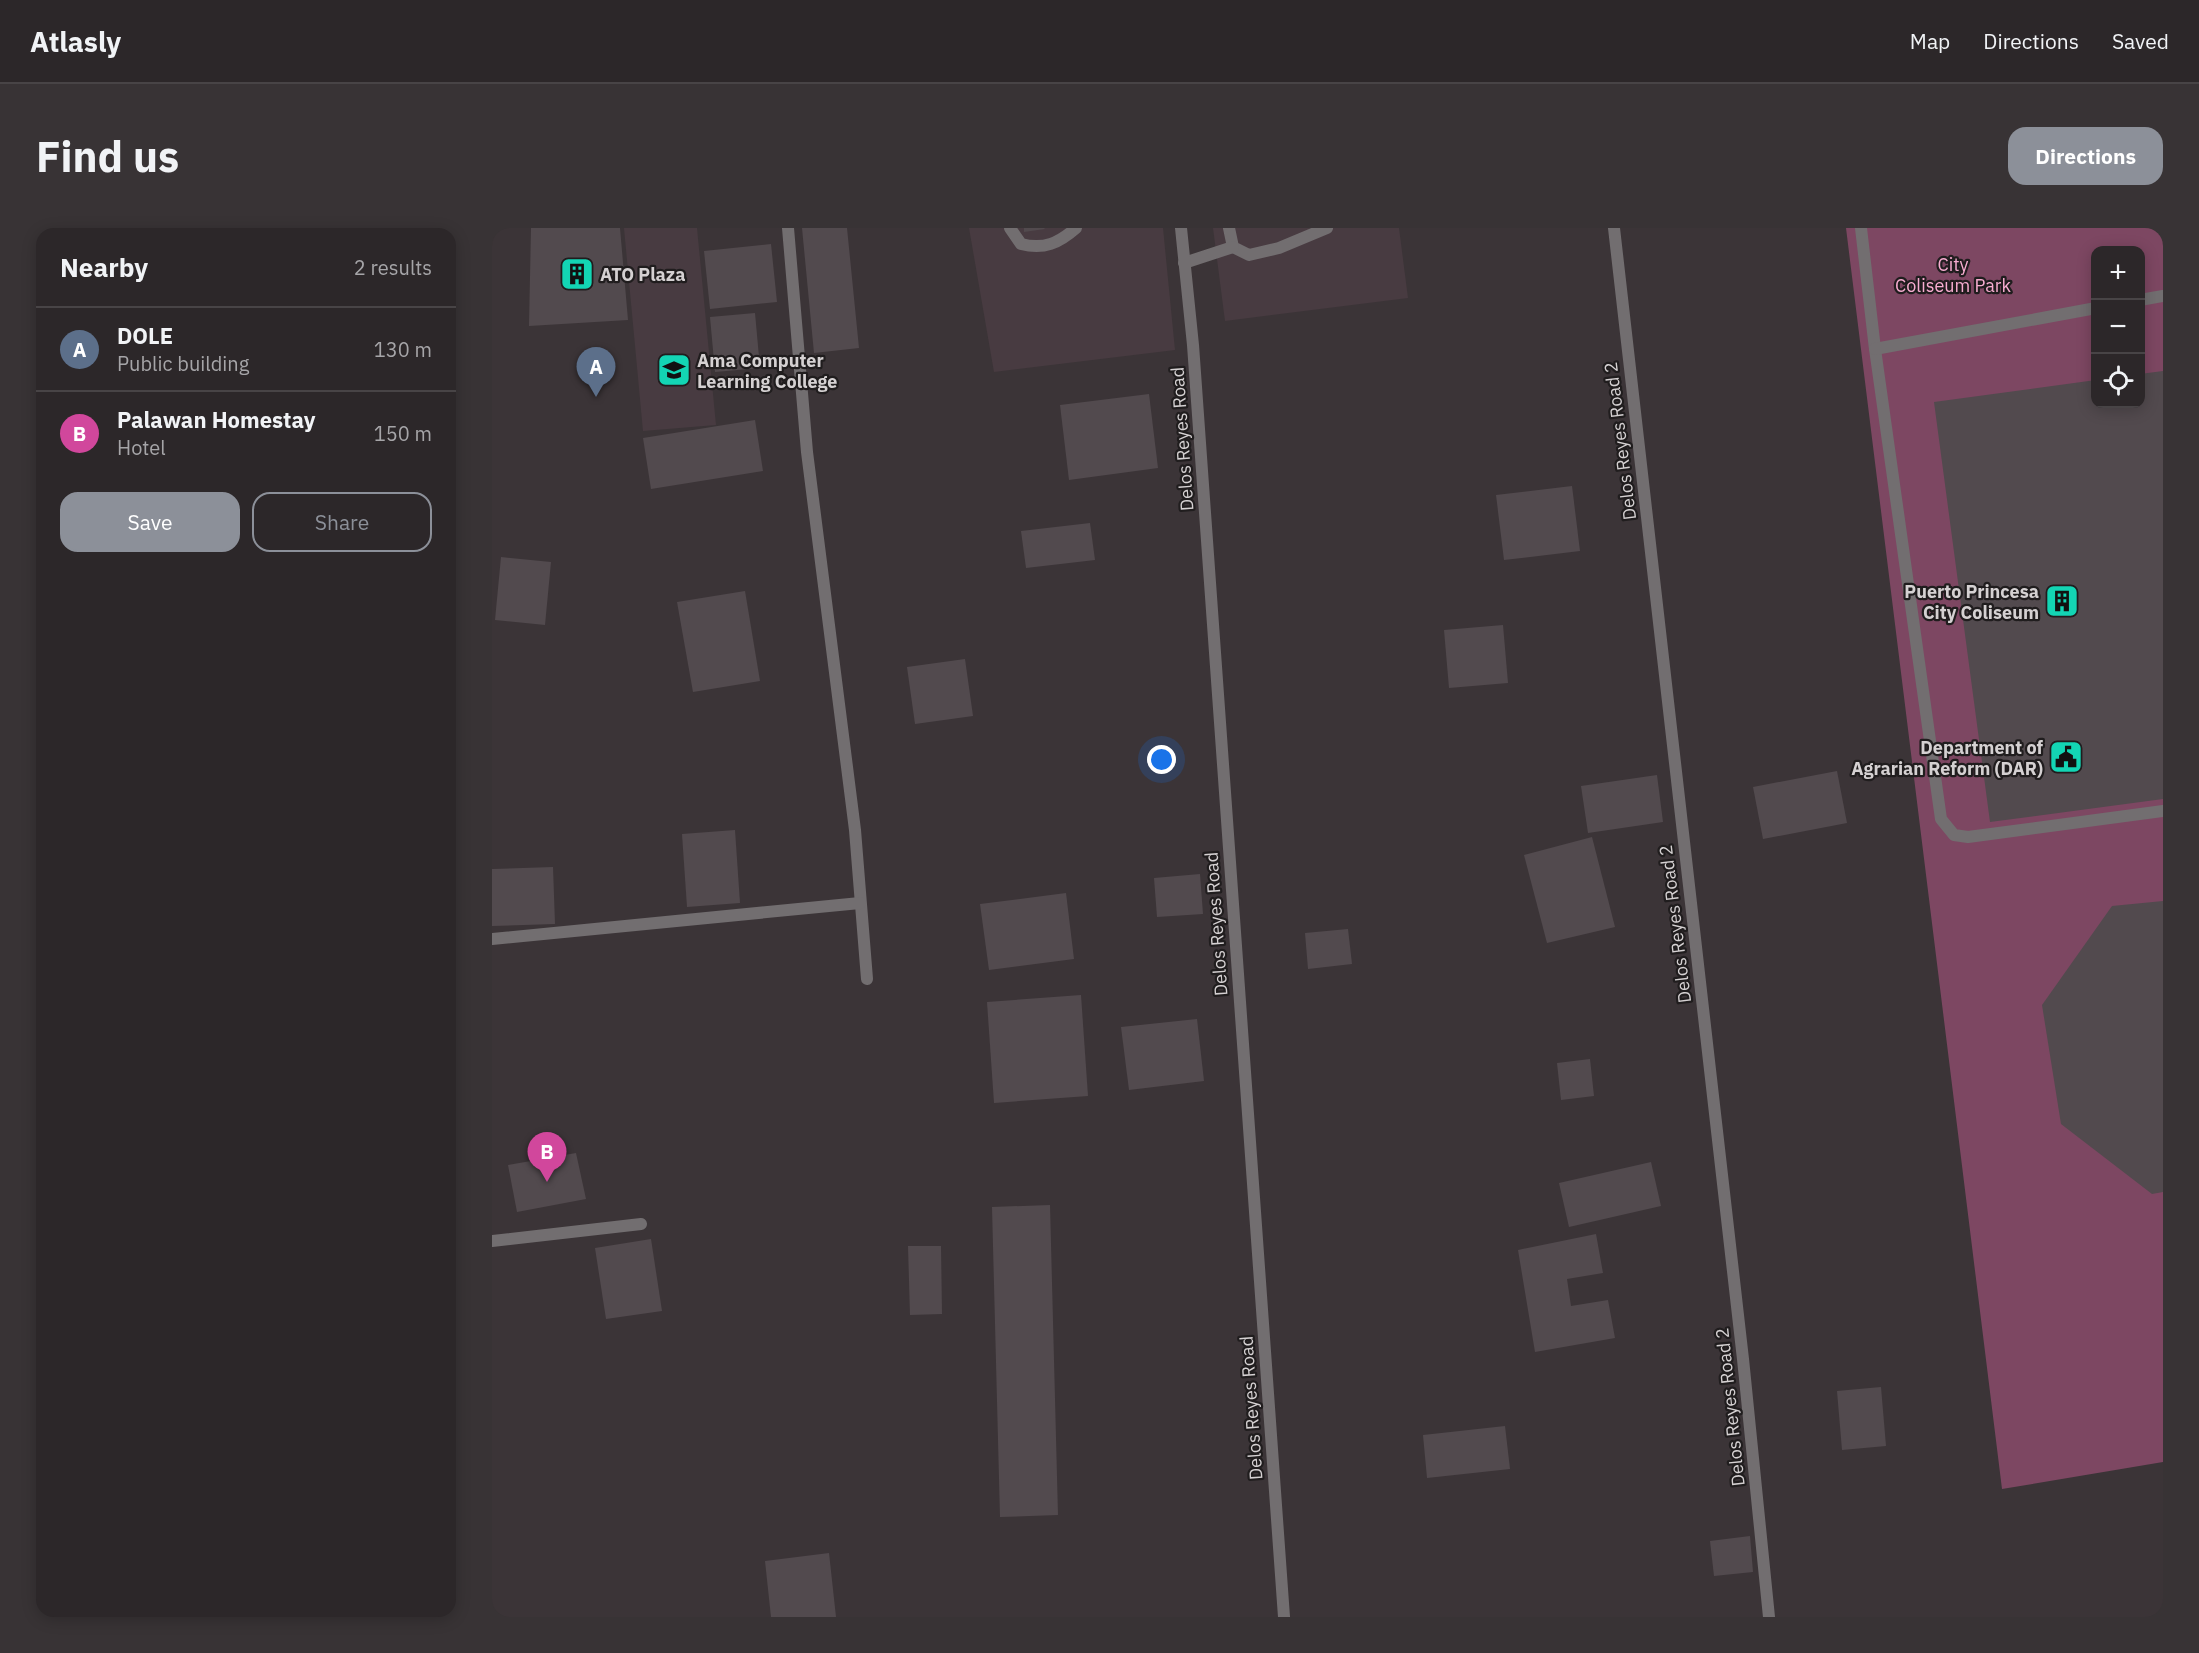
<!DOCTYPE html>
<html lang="en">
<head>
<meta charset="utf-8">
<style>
  :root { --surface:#2c2729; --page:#383335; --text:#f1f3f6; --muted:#a6a5a8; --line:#484446; --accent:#8c9099 }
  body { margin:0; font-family:"IBM Plex Sans",sans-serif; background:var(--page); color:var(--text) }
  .controls { position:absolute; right:18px; top:18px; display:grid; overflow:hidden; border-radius:12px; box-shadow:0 3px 15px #0003 }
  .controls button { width:54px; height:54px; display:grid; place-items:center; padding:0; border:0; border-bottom:2px solid var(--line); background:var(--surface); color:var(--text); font:30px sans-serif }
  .you { position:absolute; left:670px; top:532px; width:21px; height:21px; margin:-15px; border:4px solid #fff; border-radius:50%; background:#1a73e8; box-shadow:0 0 0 9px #1a73e833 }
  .badge { display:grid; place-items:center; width:39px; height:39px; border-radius:50%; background:var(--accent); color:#fff; font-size:20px; font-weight:700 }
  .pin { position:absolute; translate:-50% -50px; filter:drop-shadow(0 2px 3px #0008) }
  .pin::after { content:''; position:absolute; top:32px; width:21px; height:18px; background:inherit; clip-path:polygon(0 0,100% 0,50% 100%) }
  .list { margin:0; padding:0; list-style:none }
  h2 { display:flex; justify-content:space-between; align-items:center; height:78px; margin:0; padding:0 24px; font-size:26px }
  h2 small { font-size:20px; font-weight:400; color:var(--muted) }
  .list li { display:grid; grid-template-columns:39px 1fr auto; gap:18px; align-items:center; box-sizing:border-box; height:84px; padding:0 24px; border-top:2px solid var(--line) }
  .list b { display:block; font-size:22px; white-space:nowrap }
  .list p { margin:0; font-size:20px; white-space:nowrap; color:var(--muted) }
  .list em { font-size:20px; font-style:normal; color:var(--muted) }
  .actions { display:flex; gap:12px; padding:18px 24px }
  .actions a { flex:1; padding:14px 0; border:2px solid var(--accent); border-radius:18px; text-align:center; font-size:21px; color:var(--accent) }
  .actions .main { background:var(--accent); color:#fff }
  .icon { flex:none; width:33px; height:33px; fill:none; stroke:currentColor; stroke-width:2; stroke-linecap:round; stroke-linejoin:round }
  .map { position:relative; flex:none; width:1671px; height:1389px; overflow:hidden; border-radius:18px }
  header { display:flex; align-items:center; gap:36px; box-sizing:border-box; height:84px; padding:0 30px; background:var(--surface); border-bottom:2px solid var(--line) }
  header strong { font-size:28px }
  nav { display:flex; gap:33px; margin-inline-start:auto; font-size:21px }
  .intro { display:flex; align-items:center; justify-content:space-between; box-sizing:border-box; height:144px; padding:0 36px }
  h1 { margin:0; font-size:42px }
  .button { padding:15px 27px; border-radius:18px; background:var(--accent); color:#fff; font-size:21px; font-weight:700 }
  main { display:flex; gap:36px; padding:0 36px }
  aside { flex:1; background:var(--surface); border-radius:18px; box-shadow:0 3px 15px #0003 }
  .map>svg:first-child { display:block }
  .built { fill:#483b41 }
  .park { fill:#7d4762; fill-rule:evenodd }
  .building { fill:#524a4e }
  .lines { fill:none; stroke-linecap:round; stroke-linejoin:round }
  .lane { stroke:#726e70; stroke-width:12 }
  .street { stroke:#726e70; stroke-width:12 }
  .labels { text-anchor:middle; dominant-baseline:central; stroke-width:4.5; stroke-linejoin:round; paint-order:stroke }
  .park-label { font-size:18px; fill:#f8add1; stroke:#201d1e }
  .poi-label { font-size:18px; font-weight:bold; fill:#d5d1d2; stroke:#201d1e; text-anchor:start }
  .street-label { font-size:18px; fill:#d5d1d2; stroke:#201d1e }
</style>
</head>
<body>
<header>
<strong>Atlasly</strong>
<nav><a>Map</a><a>Directions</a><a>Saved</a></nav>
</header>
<div class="intro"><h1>Find us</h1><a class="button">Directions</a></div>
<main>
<aside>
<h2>Nearby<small>2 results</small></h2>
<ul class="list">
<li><span class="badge" style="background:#5c6f8a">A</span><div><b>DOLE</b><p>Public building</p></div><em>130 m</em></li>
<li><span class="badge" style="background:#d1479c">B</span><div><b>Palawan Homestay</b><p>Hotel</p></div><em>150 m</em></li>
</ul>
<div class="actions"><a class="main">Save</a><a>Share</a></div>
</aside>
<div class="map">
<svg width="1671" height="1389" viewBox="0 0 1671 1389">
  <rect width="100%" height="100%" fill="#3b3437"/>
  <g class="built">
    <path d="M 132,0 L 205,0 L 224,197 L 151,203 Z"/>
    <path d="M 477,0 L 671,0 L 683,122 L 502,144 Z"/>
    <path d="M 721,0 L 907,0 L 916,70 L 733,93 Z"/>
  </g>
  <path class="park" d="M 1354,0 L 1671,0 L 1671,1234 L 1510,1261 ZM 1604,22 L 1648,22 L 1648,176 L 1604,176 Z"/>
  <g class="building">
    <path d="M 39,0 L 128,0 L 136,92 L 37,98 Z"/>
    <path d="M 310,0 L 355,0 L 367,120 L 322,125 Z"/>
    <path d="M 532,0 L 552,0 L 553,1 L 532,4 Z"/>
    <path d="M 279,16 L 285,74 L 218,81 L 212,23 Z"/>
    <path d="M 263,85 L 268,140 L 223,144 L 218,89 Z"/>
    <path d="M 1671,143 L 1671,571 L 1498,594 L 1442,174 L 1604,152 L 1604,176 L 1648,176 L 1648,146 Z"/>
    <path d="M 657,166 L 666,240 L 577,252 L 568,177 Z"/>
    <path d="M 263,192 L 271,243 L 159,261 L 151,210 Z"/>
    <path d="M 1080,258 L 1088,323 L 1012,332 L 1004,267 Z"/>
    <path d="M 598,295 L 603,332 L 534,340 L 529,303 Z"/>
    <path d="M 9,329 L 59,334 L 53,397 L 3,392 Z"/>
    <path d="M 253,363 L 268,453 L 201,464 L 185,374 Z"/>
    <path d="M 1011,397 L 1016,455 L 957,460 L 952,402 Z"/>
    <path d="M 473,431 L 481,488 L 423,496 L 415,439 Z"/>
    <path d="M 1345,543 L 1355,595 L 1271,611 L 1261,559 Z"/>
    <path d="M 1165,547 L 1171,594 L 1096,605 L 1089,558 Z"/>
    <path d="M 243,602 L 248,675 L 195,679 L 190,606 Z"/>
    <path d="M 1100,609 L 1123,699 L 1055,715 L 1032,627 Z"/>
    <path d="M 61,639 L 63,696 L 0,698 L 0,641 Z"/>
    <path d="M 708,646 L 711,686 L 665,689 L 662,650 Z"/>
    <path d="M 574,665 L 582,731 L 497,742 L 488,676 Z"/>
    <path d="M 1671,673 L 1671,964 L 1660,966 L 1569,896 L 1550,777 L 1620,678 Z"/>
    <path d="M 856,701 L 860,736 L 816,741 L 813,705 Z"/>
    <path d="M 589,767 L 596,868 L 502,875 L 495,774 Z"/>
    <path d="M 705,791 L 712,853 L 637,862 L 629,799 Z"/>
    <path d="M 1098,831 L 1102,868 L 1069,872 L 1065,835 Z"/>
    <path d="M 84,925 L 94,971 L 25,984 L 16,937 Z"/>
    <path d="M 1159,934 L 1169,978 L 1077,999 L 1067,955 Z"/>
    <path d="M 558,977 L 566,1287 L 508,1289 L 500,979 Z"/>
    <path d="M 1104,1006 L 1111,1045 L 1075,1051 L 1079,1078 L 1116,1072 L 1123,1110 L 1043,1124 L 1026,1022 Z"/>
    <path d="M 159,1011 L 170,1083 L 114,1091 L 103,1020 Z"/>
    <path d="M 416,1018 L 449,1018 L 450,1086 L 418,1087 Z"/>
    <path d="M 1389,1159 L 1394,1218 L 1350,1222 L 1345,1163 Z"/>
    <path d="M 1013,1198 L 1018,1241 L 935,1250 L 931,1207 Z"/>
    <path d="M 1258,1308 L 1261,1344 L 1222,1348 L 1218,1313 Z"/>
    <path d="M 337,1325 L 344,1389 L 279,1389 L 273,1333 Z"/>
  </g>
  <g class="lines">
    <g class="lane">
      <path d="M 518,0 L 529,16 C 552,22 567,15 584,0"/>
      <path d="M 737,0 L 741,19 L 757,27 L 787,20 L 835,0"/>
      <path d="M 1369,0 L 1383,121 L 1449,591 L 1462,607 L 1476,609 L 1671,583"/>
      <path d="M 692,35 L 741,19"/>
      <path d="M 1648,72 L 1671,68"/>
      <path d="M 1383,121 L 1604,80"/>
    </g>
    <g class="street">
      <path d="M 296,0 L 315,224 L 363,602 L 375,751"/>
      <path d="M 689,0 L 701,117 L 792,1389"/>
      <path d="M 1122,0 L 1251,1131 L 1277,1389"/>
      <path d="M 0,711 L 368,675"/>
      <path d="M 0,1013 L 149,996"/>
    </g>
  </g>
  <defs>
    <symbol id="building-square" viewBox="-11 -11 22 22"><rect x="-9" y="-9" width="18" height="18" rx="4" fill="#13d5b4" stroke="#201d1e"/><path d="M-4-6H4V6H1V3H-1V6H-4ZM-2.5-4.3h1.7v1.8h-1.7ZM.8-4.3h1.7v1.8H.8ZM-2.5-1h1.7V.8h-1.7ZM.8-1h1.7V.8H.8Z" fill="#111"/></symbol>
    <symbol id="university-square" viewBox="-11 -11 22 22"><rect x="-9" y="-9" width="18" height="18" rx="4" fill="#13d5b4" stroke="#201d1e"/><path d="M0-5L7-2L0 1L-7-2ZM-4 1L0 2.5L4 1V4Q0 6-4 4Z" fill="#111"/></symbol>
    <symbol id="civic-square" viewBox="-11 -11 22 22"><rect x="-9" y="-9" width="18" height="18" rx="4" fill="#13d5b4" stroke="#201d1e"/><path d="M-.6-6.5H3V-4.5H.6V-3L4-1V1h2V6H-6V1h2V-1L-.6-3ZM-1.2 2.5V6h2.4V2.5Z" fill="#111"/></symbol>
  </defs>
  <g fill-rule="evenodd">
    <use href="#building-square" x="66" y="27" width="38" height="38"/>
    <use href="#university-square" x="163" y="123" width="38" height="38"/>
    <use href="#building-square" x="1551" y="354" width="38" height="38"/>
    <use href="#civic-square" x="1555" y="510" width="38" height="38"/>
  </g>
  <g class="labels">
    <g class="park-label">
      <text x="1461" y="36">City<tspan x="1461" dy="21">Coliseum Park</tspan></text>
    </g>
    <g class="poi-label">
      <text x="108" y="46">ATO Plaza</text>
      <text x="205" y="132">Ama Computer<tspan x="205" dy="21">Learning College</tspan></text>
      <text x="1547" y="363" text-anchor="end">Puerto Princesa<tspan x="1547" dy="21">City Coliseum</tspan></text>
      <text x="1551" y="519" text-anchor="end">Department of<tspan x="1551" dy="21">Agrarian Reform (DAR)</tspan></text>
    </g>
    <g class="street-label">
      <text transform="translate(690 211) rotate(-94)">Delos Reyes Road</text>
      <text transform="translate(1128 213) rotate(-97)">Delos Reyes Road 2</text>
      <text transform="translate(724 696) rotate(-94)">Delos Reyes Road</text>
      <text transform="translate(1183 696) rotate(-97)">Delos Reyes Road 2</text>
      <text transform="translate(1238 1179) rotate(-96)">Delos Reyes Road 2</text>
      <text transform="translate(759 1180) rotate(-94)">Delos Reyes Road</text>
    </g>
  </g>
</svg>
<div class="controls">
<button>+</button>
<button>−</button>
<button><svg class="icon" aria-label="locate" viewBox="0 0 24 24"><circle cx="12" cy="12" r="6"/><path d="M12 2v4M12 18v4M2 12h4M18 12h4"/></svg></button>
</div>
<div class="you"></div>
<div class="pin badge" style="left:104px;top:169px;background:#5c6f8a">A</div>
<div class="pin badge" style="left:55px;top:954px;background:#d1479c">B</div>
</div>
</main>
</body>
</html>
